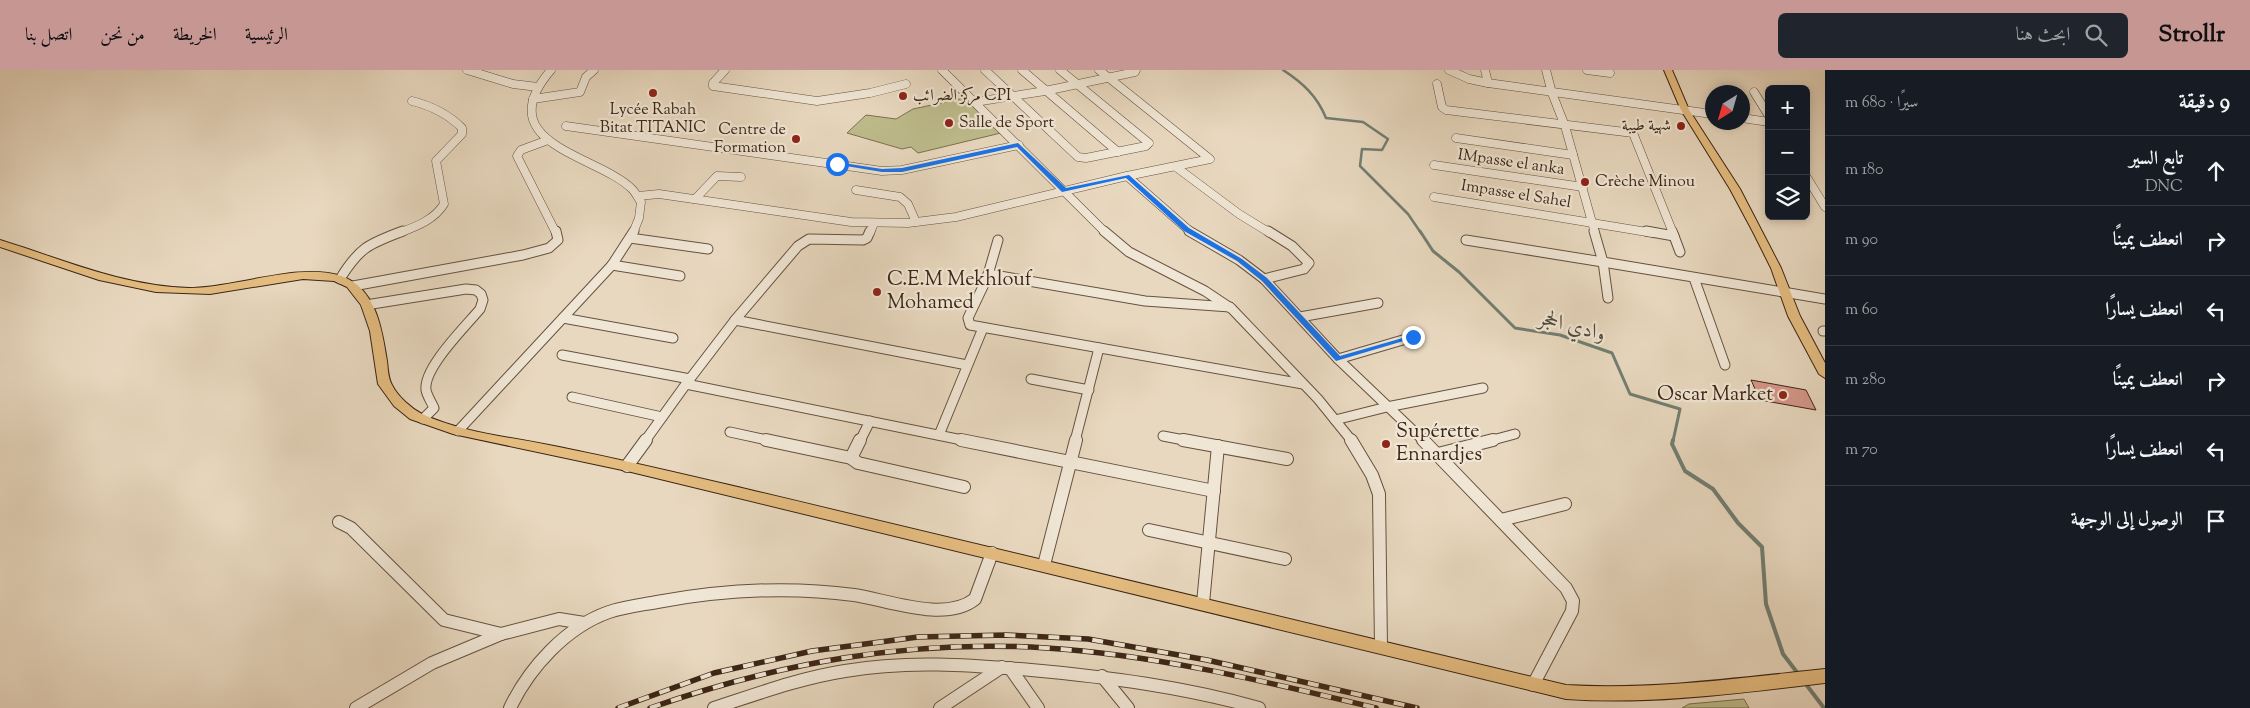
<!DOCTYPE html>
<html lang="ar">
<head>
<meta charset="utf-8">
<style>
  :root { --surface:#171b24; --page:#20242c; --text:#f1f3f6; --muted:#9ea1a6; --line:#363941; --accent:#c59692 }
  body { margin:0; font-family:"Sorts Mill Goudy",Amiri,serif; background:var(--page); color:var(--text); direction:rtl }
  .controls { position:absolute; right:15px; top:15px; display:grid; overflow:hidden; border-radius:8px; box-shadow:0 2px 8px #0003 }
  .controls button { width:45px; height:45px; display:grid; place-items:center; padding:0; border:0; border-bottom:1px solid var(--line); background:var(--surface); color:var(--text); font:25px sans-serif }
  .compass { position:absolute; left:1705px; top:15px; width:45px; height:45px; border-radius:50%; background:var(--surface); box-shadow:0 2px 8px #0003; rotate:217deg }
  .stop { position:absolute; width:15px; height:15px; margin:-11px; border:4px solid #1a73e8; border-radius:50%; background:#fff }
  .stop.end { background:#1a73e8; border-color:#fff; box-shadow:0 1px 5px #0008 }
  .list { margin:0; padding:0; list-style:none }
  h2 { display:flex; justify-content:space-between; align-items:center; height:65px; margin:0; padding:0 20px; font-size:21px }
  h2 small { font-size:16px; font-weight:400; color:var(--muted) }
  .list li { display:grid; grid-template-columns:32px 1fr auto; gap:15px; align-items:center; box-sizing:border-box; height:70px; padding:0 20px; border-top:1px solid var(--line) }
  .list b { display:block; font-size:19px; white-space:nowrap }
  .list p { margin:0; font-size:16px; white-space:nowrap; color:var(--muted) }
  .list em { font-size:16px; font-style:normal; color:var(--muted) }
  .icon { flex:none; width:28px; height:28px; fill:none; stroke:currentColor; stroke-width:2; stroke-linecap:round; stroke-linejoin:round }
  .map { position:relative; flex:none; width:1825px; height:638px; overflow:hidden; direction:ltr }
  header { display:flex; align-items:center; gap:30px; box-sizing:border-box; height:70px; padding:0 25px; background:var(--accent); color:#111 }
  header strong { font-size:24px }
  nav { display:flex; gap:28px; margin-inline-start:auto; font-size:18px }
  .search { width:350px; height:45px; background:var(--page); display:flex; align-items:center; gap:12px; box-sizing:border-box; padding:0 18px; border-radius:8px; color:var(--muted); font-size:19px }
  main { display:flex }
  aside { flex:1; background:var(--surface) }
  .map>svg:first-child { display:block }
  .green { fill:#bebc8c; stroke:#7c7050 }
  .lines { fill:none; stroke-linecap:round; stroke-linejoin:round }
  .stream-far2 { stroke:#727e72; stroke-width:2.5 }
  .stream-far1 { stroke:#727e72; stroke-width:3 }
  .stream { stroke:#727e72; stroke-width:4 }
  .building { fill:#d7978c; stroke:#3b2515 }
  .minor-far2-casing { stroke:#665240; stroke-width:9 }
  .minor-far1-casing { stroke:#665240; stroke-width:11 }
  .minor-casing { stroke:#665240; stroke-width:14 }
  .major-casing { stroke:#3b2515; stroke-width:2 }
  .minor-far2 { stroke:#f0e6d5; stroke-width:8 }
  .minor-far1 { stroke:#f0e6d5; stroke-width:9 }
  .minor { stroke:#f0e6d5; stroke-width:12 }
  .major { fill:#e4bc80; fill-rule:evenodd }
  .rail-casing { stroke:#3b2515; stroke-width:5.5 }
  .rail { stroke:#f0e6d5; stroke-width:4; stroke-dasharray:11; stroke-linecap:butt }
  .route { fill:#1a73e8 }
  .poi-dot { fill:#8f2418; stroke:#f0e6d5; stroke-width:2 }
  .labels { text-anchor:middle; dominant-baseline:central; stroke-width:4.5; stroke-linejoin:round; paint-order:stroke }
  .far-poi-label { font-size:16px; fill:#3b2515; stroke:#f0e6d5; text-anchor:start }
  .far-street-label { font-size:16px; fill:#3b2515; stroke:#f0e6d5 }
  .poi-label { font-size:20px; fill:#3b2515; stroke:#f0e6d5; text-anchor:start }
  .water-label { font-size:21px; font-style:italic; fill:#524a3c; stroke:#f0e6d5 }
</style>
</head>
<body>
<header>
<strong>Strollr</strong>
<div class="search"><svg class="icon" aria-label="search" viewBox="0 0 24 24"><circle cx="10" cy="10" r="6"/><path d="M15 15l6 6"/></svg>ابحث هنا</div>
<nav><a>الرئيسية</a><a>الخريطة</a><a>من نحن</a><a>اتصل بنا</a></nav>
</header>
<main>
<aside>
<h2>9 دقيقة<small>سيرًا · 680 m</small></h2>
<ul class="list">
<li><svg class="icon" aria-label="ahead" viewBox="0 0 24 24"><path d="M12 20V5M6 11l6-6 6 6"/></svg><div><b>تابع السير</b><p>DNC</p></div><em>180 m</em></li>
<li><svg class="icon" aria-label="right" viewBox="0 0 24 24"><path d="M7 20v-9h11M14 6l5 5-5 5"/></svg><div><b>انعطف يمينًا</b></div><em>90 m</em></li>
<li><svg class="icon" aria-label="left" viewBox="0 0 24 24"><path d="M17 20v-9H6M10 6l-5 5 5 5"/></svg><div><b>انعطف يسارًا</b></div><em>60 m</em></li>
<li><svg class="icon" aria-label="right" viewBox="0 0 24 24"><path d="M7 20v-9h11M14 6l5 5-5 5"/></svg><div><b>انعطف يمينًا</b></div><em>280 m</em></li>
<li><svg class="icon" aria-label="left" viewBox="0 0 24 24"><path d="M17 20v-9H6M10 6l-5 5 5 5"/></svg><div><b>انعطف يسارًا</b></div><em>70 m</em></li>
<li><svg class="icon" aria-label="arrive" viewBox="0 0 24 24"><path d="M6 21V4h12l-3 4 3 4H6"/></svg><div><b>الوصول إلى الوجهة</b></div></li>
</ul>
</aside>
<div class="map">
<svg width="1825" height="638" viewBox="0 0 1825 638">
  <rect width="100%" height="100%" fill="#e8d8bf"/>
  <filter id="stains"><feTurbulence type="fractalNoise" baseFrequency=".004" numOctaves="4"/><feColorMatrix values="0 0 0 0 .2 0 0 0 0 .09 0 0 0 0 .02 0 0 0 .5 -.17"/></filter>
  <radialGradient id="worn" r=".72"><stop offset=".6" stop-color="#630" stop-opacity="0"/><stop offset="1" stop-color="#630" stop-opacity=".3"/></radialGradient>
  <g class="green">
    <path d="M 969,27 L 1005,62 L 918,83 L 911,77 L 902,79 L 847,63 L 866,45 L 896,49 L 913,39 Z"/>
    <path d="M 1744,629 L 1749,638 L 1682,638 L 1689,634 Z"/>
  </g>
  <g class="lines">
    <path class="stream-far2" d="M 1283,0 C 1303,13 1317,26 1326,48 L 1363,52 L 1388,69 L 1382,80 L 1362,79 L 1360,96 L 1408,144 L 1421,163"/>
    <path class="stream-far1" d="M 1420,161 L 1433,181 L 1459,202 L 1515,258 L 1560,265 L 1612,283 L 1630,324 L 1680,339 L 1673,371"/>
    <g class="stream">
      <path d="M 1673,370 L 1672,374 L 1685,401 L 1713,419 L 1738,453 L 1762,477 L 1766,534 L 1783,584 L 1799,605"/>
      <path d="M 1805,613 L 1824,638"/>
    </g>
  </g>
  <path class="building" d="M 1751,310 L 1806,320 L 1816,340 L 1760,330 Z"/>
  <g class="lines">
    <defs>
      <g id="minor-far2">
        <path d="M 467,0 L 513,14 L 538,17"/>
        <path d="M 551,0 C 487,74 598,85 632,119 C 636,123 638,128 641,132 L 639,148 L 633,163"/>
        <path d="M 725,0 L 713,13 L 713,16 L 817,31 L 870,23 L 906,14"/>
        <path d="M 942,0 L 1106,163"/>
        <path d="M 985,0 L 1078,87 L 1086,88 L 1146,76 L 1149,73 L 1060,0"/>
        <path d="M 1022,0 L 1118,82"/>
        <path d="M 1449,0 L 1469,9 L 1488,13 L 1712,44"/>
        <path d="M 1485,0 L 1488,13"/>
        <path d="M 1546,0 L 1552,23 L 1565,56 L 1595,163"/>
        <path d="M 1587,0 L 1610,3"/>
        <path d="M 1437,14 L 1442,37 L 1446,40 L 1633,63 L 1673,163"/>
        <path d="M 1754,22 L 1769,46"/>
        <path d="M 533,29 L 580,22 L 586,7 L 594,0"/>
        <path d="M 975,32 L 1045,21 L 1135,2 L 1136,0"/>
        <path d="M 1742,48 L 1769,52"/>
        <path d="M 566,56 L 882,101 L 902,100 L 1019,75"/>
        <path d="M 1456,68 L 1573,85"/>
        <path d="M 548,70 L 521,80 L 517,86 L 556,163"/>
        <path d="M 1434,95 L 1583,117"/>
        <path d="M 1176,97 L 1239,144 L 1270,163"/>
        <path d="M 1127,106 L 1192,163"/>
        <path d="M 1806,106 L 1825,137"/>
        <path d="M 856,120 L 900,127 L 908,134 L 916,152"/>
        <path d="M 638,126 L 659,124 L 851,152 L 908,153 L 956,147 L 1127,106 L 1210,89 L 1099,0"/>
        <path d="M 1434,127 L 1653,163"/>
        <path d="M 695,129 L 717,106 L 741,107"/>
        <path d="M 399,163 C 417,156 434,150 444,134 L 436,91 L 462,64 L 462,58 C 448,44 432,36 412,31"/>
        <path d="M 870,163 L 874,153"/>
      </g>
      <g id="minor-far1">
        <path d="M 1104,161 L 1129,182 L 1205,221 L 1232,239 L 1318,329 L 1352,371"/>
        <path d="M 1189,161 L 1239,190 L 1264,209 L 1338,289 L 1424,371"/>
        <path d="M 1594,161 L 1603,192 L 1825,229"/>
        <path d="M 1646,161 L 1674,166 L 1672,161"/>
        <path d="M 1674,166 L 1680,182"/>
        <path d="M 630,168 L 708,179"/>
        <path d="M 998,170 L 987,208 L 968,248 L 970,255 L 1303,314"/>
        <path d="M 1466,170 L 1603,192 L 1608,228"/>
        <path d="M 612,195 L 680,206"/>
        <path d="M 988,204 L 1145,231 L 1230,237"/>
        <path d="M 1694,208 L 1725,295"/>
        <path d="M 340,209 C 359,178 368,174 403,161"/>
        <path d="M 1264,209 L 1304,199 L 1309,193 L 1292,176 L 1268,161"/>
        <path d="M 353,216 L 523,185 L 549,178 L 558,170 L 556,161"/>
        <path d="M 366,235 L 466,219 L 476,220 L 481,224 L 483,230 L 480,239 C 466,256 423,298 426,320 C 427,326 432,333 434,338 L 423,349"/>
        <path d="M 1300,247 L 1378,233"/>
        <path d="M 563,248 L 673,268"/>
        <path d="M 735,250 L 967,295"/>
        <path d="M 1823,261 L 1825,261"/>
        <path d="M 562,285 L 690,309"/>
        <path d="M 1338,289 L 1413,267"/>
        <path d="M 1031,309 L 1089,320"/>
        <path d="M 686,314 L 735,250 L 798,176 L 809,169 L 863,170 L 867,168 L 870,161"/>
        <path d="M 572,327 L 662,347"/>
        <path d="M 1335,350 L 1387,337 L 1483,318"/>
        <path d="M 458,361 L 612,195 L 634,161"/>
        <path d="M 730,362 L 771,371"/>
        <path d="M 939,365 L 983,258"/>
        <path d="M 1163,366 L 1189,371"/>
        <path d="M 645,371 L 686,314 L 967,371"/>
        <path d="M 860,371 L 870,351"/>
        <path d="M 1075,371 L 1099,278"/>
        <path d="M 1489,371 L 1515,364"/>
      </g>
      <g id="minor">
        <path d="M 766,370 L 851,388 L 858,393 L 964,417"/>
        <path d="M 961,370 L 1214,421"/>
        <path d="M 1183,370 L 1287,389"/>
        <path d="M 1351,370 L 1372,405 L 1379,424 L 1381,577"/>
        <path d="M 1423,370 L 1566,518 L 1573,531 L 1572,541 L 1533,615"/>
        <path d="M 1438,384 L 1493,370"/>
        <path d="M 851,388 L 860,370"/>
        <path d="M 627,396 L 646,370"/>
        <path d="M 1501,450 L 1565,434"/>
        <path d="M 339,452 L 351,458 L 444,550 L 501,564 L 559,549 L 584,553"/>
        <path d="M 1149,460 L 1285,489"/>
        <path d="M 1044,495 L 1076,370"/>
        <path d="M 1203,533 L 1218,376"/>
        <path d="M 1010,598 L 1038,638"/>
        <path d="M 1102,606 L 1128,638"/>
        <path d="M 356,638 L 432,593 L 501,564"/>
        <path d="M 510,638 C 529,598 566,557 609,542 C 624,537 641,535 657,532 C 722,520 788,516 854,525 C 888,530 945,553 975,529 L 992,483"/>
        <path d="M 714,638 C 757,624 800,608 845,601 C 907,590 969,595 1031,600 C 1108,607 1184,617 1259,638"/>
        <path d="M 940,638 L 1002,597"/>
      </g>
      <g id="major">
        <path d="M 1664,0 L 1672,0 L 1689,40 L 1740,119 L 1781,198 L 1800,246 L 1825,293 L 1825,308 L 1819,304 L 1788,246 L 1771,198 L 1753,162 L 1730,119 L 1681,40 Z"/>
        <path d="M 0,170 C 62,189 122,216 189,218 C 235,218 300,192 341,206 C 376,218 382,259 387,291 C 388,299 388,308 392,315 C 398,327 411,338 422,344 C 463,363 511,367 554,376 C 619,389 682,404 746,419 C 1019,484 1293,550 1566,615 C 1653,620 1739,608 1825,599 L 1825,613 C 1739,623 1653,635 1566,629 L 627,401 L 453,364 L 410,349 L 394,336 L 378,314 L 370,261 L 361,235 L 347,217 L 334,211 L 303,209 L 210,224 L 156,222 L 99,210 L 0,177 Z"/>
      </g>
    </defs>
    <use href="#minor-far2" class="minor-far2-casing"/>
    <use href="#minor-far1" class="minor-far1-casing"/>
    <use href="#minor" class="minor-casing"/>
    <use href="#major" class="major-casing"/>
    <use href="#minor-far2" class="minor-far2"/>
    <use href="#minor-far1" class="minor-far1"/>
    <use href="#minor" class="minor"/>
    <use href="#major" class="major"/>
    <defs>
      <g id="rail">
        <path d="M 618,638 L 714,603 L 812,581 L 918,567 L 1006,565 L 1088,569 L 1207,590 L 1417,638"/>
        <path d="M 650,638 C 779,593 909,569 1046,578 C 1158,585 1267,612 1376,638"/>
      </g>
    </defs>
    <use href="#rail" class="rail-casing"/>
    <use href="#rail" class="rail"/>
  </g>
  <path class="route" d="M 1018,73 L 1066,118 L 1129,105 L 1189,158 L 1242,189 L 1267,208 L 1340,286 L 1413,265 L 1417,267 L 1336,291 L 1262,211 L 1237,191 L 1184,161 L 1126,108 L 1062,122 L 1017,77 L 902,102 L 882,102 L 834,94 L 837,92 L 882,99 L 902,98 Z"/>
  <g class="poi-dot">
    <circle cx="653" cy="23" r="5"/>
    <circle cx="903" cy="26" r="5"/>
    <circle cx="949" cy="53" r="5"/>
    <circle cx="1681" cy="56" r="5"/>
    <circle cx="796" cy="69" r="5"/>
    <circle cx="1585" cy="112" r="5"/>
    <circle cx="877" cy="222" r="5"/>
    <circle cx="1783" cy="325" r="5"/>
    <circle cx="1386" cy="374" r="5"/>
  </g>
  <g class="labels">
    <g class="far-poi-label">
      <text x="913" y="26">مركز الضرائب CPI</text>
      <text x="653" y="40" text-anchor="middle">Lycée Rabah<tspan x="653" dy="18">Bitat TITANIC</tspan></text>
      <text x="959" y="53">Salle de Sport</text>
      <text x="1671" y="56" text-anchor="end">شهية طيبة</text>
      <text x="786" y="60" text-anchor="end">Centre de<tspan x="786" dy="18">Formation</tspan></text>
      <text x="1595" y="112">Crèche Minou</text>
    </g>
    <g class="far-street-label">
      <text transform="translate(1511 93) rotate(8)">IMpasse el anka</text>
      <text transform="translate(1516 125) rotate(9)">Impasse el Sahel</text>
    </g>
    <g class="poi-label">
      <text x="887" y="210">C.E.M Mekhlouf<tspan x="887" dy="23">Mohamed</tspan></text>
      <text x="1773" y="325" text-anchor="end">Oscar Market</text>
      <text x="1396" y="362">Supérette<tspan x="1396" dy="23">Ennardjes</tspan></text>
    </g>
    <g class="water-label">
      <text transform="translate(1572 257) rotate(15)">وادي الحجر</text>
    </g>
  </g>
  <rect width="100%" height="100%" filter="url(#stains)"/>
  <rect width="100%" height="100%" fill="url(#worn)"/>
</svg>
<div class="controls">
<button>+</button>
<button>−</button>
<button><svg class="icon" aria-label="layers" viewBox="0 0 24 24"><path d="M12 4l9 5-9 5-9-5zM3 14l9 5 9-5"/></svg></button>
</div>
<svg class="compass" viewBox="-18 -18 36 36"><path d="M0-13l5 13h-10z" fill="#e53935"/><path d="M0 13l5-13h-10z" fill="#9ea1a6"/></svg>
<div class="stop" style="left:837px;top:94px"></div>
<div class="stop end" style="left:1413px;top:267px"></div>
</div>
</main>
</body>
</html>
